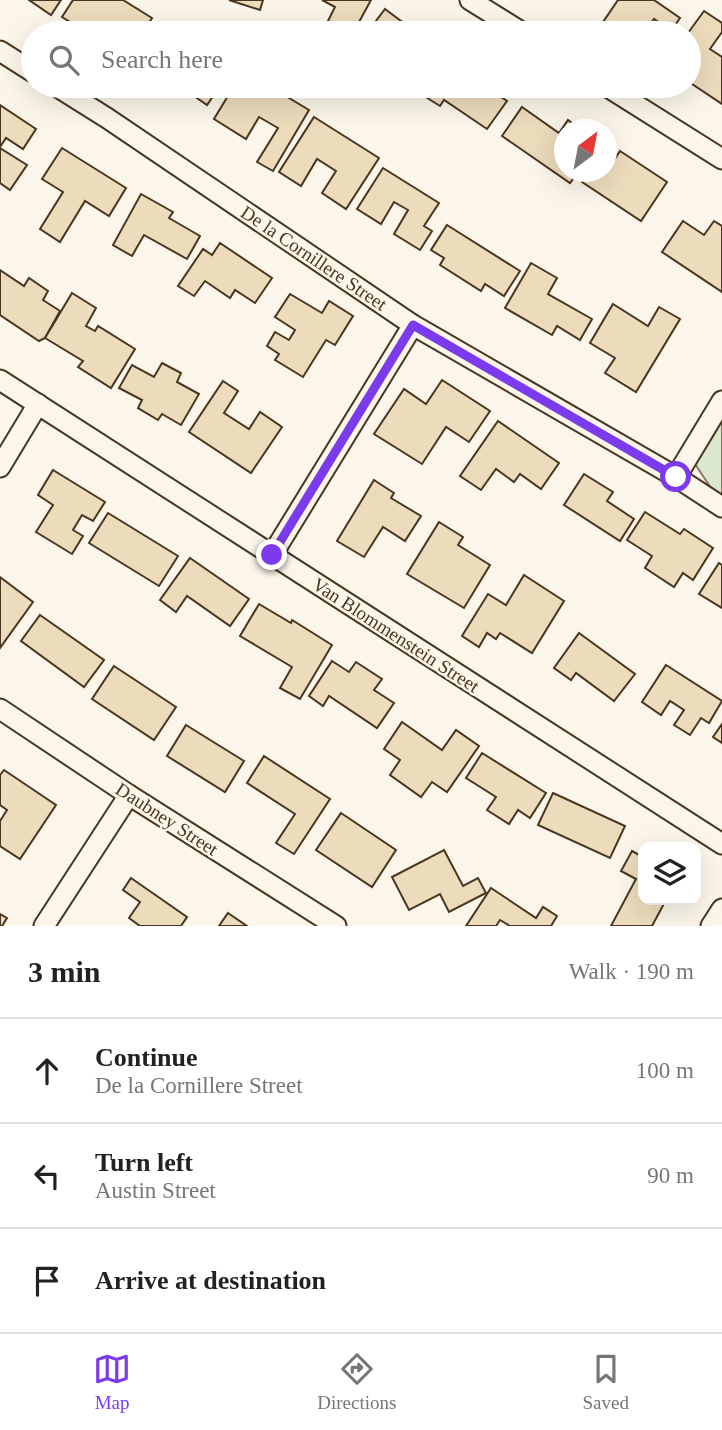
<!DOCTYPE html>
<html lang="en">
<head>
<meta charset="utf-8">
<style>
  :root { --surface:#fff; --page:#f2f2f2; --text:#222; --muted:#767676; --line:#e0e0e0; --accent:#7c3aed }
  body { margin:0; font-family:Georgia,serif; background:var(--page); color:var(--text) }
  .controls { position:absolute; right:21px; bottom:21px; display:grid; overflow:hidden; border-radius:14px; box-shadow:0 7px 28px #0002 }
  .controls button { width:63px; height:63px; display:grid; place-items:center; padding:0; border:0; border-bottom:2px solid var(--line); background:var(--surface); color:var(--text); font:35px sans-serif }
  .compass { position:absolute; left:554px; top:119px; width:63px; height:63px; border-radius:50%; background:var(--surface); box-shadow:0 7px 28px #0002; rotate:32deg }
  .stop { position:absolute; width:21px; height:21px; margin:-16px; border:5px solid #7c3aed; border-radius:50%; background:#fff }
  .stop.end { background:#7c3aed; border-color:#fff; box-shadow:0 2px 7px #0008 }
  .list { margin:0; padding:0; list-style:none }
  h2 { display:flex; justify-content:space-between; align-items:center; height:91px; margin:0; padding:0 28px; font-size:30px }
  h2 small { font-size:23px; font-weight:400; color:var(--muted) }
  .list li { display:grid; grid-template-columns:46px 1fr auto; gap:21px; align-items:center; box-sizing:border-box; height:105px; padding:0 28px; border-top:2px solid var(--line) }
  .list b { display:block; font-size:26px; white-space:nowrap }
  .list p { margin:0; font-size:23px; white-space:nowrap; color:var(--muted) }
  .list em { font-size:23px; font-style:normal; color:var(--muted) }
  .icon { flex:none; width:38px; height:38px; fill:none; stroke:currentColor; stroke-width:2; stroke-linecap:round; stroke-linejoin:round }
  .map { position:relative; flex:none; width:722px; height:926px; overflow:hidden }
  .search { position:absolute; background:var(--surface); box-shadow:0 7px 28px #0002; left:21px; right:21px; top:21px; height:77px; display:flex; align-items:center; gap:18px; box-sizing:border-box; padding:0 24px; border-radius:38px; color:var(--muted); font-size:26px }
  .sheet { height:406px; background:var(--surface) }
  nav { display:flex; justify-content:space-around; align-items:center; box-sizing:border-box; height:98px; border-top:2px solid var(--line); background:var(--surface); font-size:19px; color:var(--muted) }
  nav a { display:grid; justify-items:center; gap:4px }
  nav .on { color:var(--accent) }
  .map>svg:first-child { display:block }
  .green { fill:#dce7d0; stroke:#887966; stroke-width:2 }
  .building { fill:#ecdcbc; stroke:#4a3520; stroke-width:2 }
  .lines { fill:none; stroke-linecap:round; stroke-linejoin:round }
  .street-casing { stroke:#4a3520; stroke-width:23 }
  .street { stroke:#fbf6e9; stroke-width:19 }
  .route { stroke:#7c3aed; stroke-width:9 }
  .labels { text-anchor:middle; dominant-baseline:central; stroke-width:5; stroke-linejoin:round; paint-order:stroke }
  .street-label { font-size:19px; fill:#4a3520; stroke:#fbf6e9 }
</style>
</head>
<body>
<div class="map">
<svg width="722" height="926" viewBox="0 0 722 926">
  <rect width="100%" height="100%" fill="#fbf6e9"/>
  <path class="green" d="M 722,404 L 722,495 L 711,488 L 695,464 Z"/>
  <g class="building">
    <path d="M 29,0 L 61,0 L 51,15 Z"/>
    <path d="M 73,0 L 123,0 L 152,18 L 143,33 L 116,33 L 111,31 L 110,33 L 88,33 L 62,17 Z"/>
    <path d="M 229,0 L 263,0 L 260,10 Z"/>
    <path d="M 322,0 L 371,0 L 353,33 L 322,33 L 335,7 Z"/>
    <path d="M 618,0 L 654,0 L 680,18 L 671,31 L 654,19 L 645,31 L 648,33 L 608,33 L 599,28 Z"/>
    <path d="M 385,9 L 417,33 L 367,33 Z"/>
    <path d="M 704,11 L 722,23 L 722,32 L 710,49 L 722,57 L 722,104 L 689,82 L 688,33 Z"/>
    <path d="M 156,86 L 172,86 L 167,93 Z"/>
    <path d="M 190,86 L 220,86 L 207,105 L 187,91 Z"/>
    <path d="M 234,86 L 269,86 L 309,110 L 273,171 L 257,162 L 278,128 L 259,117 L 246,139 L 214,119 Z"/>
    <path d="M 431,86 L 485,86 L 507,101 L 487,129 L 444,100 L 440,106 L 424,96 Z"/>
    <path d="M 0,105 L 36,129 L 23,149 L 6,138 L 0,147 Z"/>
    <path d="M 522,107 L 559,133 L 568,120 L 581,130 L 564,130 L 564,172 L 578,172 L 570,183 L 502,136 Z"/>
    <path d="M 314,117 L 379,158 L 346,209 L 322,193 L 336,171 L 317,159 L 301,186 L 279,172 Z"/>
    <path d="M 0,148 L 27,165 L 10,190 L 0,183 Z"/>
    <path d="M 62,148 L 126,188 L 109,216 L 85,201 L 60,242 L 40,229 L 63,192 L 42,179 Z"/>
    <path d="M 620,151 L 667,182 L 641,221 L 582,182 L 589,172 L 606,172 L 606,163 L 610,166 Z"/>
    <path d="M 383,168 L 439,203 L 424,226 L 432,231 L 420,250 L 394,234 L 408,210 L 394,202 L 381,224 L 357,209 Z"/>
    <path d="M 141,194 L 173,212 L 169,218 L 200,236 L 187,259 L 144,235 L 132,256 L 113,245 Z"/>
    <path d="M 683,221 L 704,235 L 714,221 L 722,226 L 722,292 L 662,252 Z"/>
    <path d="M 447,225 L 520,271 L 504,296 L 485,284 L 481,291 L 440,265 L 444,258 L 431,250 Z"/>
    <path d="M 220,243 L 272,278 L 255,303 L 235,290 L 230,298 L 205,281 L 194,296 L 178,286 L 203,249 L 212,255 Z"/>
    <path d="M 531,263 L 557,278 L 548,294 L 592,319 L 580,340 L 557,326 L 552,335 L 505,308 Z"/>
    <path d="M 0,270 L 24,286 L 29,278 L 48,291 L 43,300 L 60,311 L 45,338 L 39,341 L 0,315 Z"/>
    <path d="M 72,293 L 96,308 L 86,326 L 95,331 L 98,326 L 135,349 L 111,388 L 78,367 L 83,361 L 45,338 Z"/>
    <path d="M 290,294 L 322,313 L 329,301 L 353,316 L 335,345 L 326,340 L 303,377 L 275,360 L 279,354 L 267,346 L 275,332 L 289,340 L 295,330 L 275,317 Z"/>
    <path d="M 613,304 L 648,326 L 659,307 L 680,319 L 636,392 L 605,373 L 615,358 L 590,343 Z"/>
    <path d="M 162,363 L 181,373 L 177,382 L 199,394 L 181,425 L 162,414 L 158,420 L 138,408 L 142,400 L 119,388 L 132,365 L 154,377 Z"/>
    <path d="M 442,380 L 490,411 L 469,442 L 446,427 L 422,464 L 374,434 L 404,389 L 426,404 Z"/>
    <path d="M 223,381 L 238,391 L 224,413 L 249,429 L 260,412 L 282,427 L 251,473 L 189,432 Z"/>
    <path d="M 498,421 L 559,463 L 541,489 L 520,474 L 514,482 L 496,469 L 481,490 L 460,476 Z"/>
    <path d="M 53,470 L 105,502 L 93,521 L 82,515 L 73,530 L 83,536 L 72,554 L 36,532 L 53,505 L 38,495 Z"/>
    <path d="M 584,474 L 613,492 L 607,501 L 634,519 L 620,541 L 564,505 Z"/>
    <path d="M 374,480 L 394,493 L 391,498 L 421,516 L 405,541 L 383,527 L 364,557 L 337,541 Z"/>
    <path d="M 645,512 L 680,534 L 684,529 L 713,548 L 693,580 L 683,573 L 674,587 L 645,568 L 652,556 L 627,540 Z"/>
    <path d="M 108,513 L 178,556 L 159,586 L 89,543 Z"/>
    <path d="M 439,522 L 463,537 L 458,545 L 490,565 L 464,608 L 407,574 Z"/>
    <path d="M 190,558 L 249,599 L 230,626 L 187,596 L 176,612 L 160,600 Z"/>
    <path d="M 719,563 L 722,565 L 722,608 L 699,594 Z"/>
    <path d="M 524,575 L 564,601 L 532,653 L 500,633 L 496,639 L 487,633 L 479,647 L 462,636 L 488,594 L 506,605 Z"/>
    <path d="M 0,577 L 33,602 L 0,648 Z"/>
    <path d="M 259,604 L 291,623 L 292,620 L 332,645 L 300,699 L 280,688 L 292,667 L 240,636 Z"/>
    <path d="M 40,615 L 104,660 L 84,687 L 21,641 Z"/>
    <path d="M 579,633 L 635,674 L 614,701 L 576,673 L 571,680 L 554,668 Z"/>
    <path d="M 332,661 L 349,672 L 356,662 L 382,679 L 374,690 L 394,703 L 377,728 L 329,696 L 323,706 L 309,696 Z"/>
    <path d="M 666,665 L 722,701 L 709,723 L 701,718 L 690,735 L 674,725 L 684,710 L 670,701 L 661,715 L 642,702 Z"/>
    <path d="M 114,666 L 176,707 L 154,740 L 92,699 Z"/>
    <path d="M 402,722 L 442,750 L 456,730 L 479,746 L 447,792 L 432,782 L 421,797 L 390,775 L 400,760 L 384,749 Z"/>
    <path d="M 722,724 L 722,743 L 713,737 Z"/>
    <path d="M 186,725 L 244,761 L 225,792 L 167,756 Z"/>
    <path d="M 482,753 L 546,793 L 530,818 L 518,810 L 509,824 L 487,810 L 496,797 L 466,778 Z"/>
    <path d="M 264,756 L 330,799 L 294,854 L 276,843 L 295,814 L 247,783 Z"/>
    <path d="M 4,770 L 56,805 L 20,859 L 0,846 L 0,821 L 7,810 L 0,805 L 0,775 Z"/>
    <path d="M 553,793 L 625,826 L 610,858 L 538,825 Z"/>
    <path d="M 341,813 L 396,850 L 372,887 L 316,850 Z"/>
    <path d="M 444,850 L 463,886 L 478,878 L 486,893 L 449,912 L 440,894 L 409,910 L 392,877 Z"/>
    <path d="M 632,851 L 643,857 L 643,900 L 666,900 L 652,926 L 611,926 L 636,879 L 621,871 Z"/>
    <path d="M 131,878 L 187,917 L 181,926 L 140,926 L 129,918 L 140,902 L 123,890 Z"/>
    <path d="M 491,888 L 536,918 L 543,907 L 557,916 L 551,926 L 510,926 L 500,920 L 496,926 L 466,926 Z"/>
    <path d="M 228,913 L 247,926 L 219,926 Z"/>
    <path d="M 0,914 L 7,918 L 2,926 L 0,926 Z"/>
  </g>
  <g class="lines">
    <defs>
      <g id="street">
        <path d="M 470,0 L 523,33"/>
        <path d="M 0,51 L 33,72"/>
        <path d="M 56,86 L 107,118 L 413,325 L 676,477 L 722,507"/>
        <path d="M 606,86 L 722,159"/>
        <path d="M 0,380 L 722,844"/>
        <path d="M 0,467 L 38,404"/>
        <path d="M 676,477 L 722,401"/>
        <path d="M 272,555 L 413,325"/>
        <path d="M 0,709 L 129,795 L 336,926"/>
        <path d="M 44,926 L 129,795"/>
        <path d="M 711,926 L 722,909"/>
      </g>
    </defs>
    <use href="#street" class="street-casing"/>
    <use href="#street" class="street"/>
  </g>
  <g class="lines">
    <path class="route" d="M 272,555 L 413,325 L 676,477"/>
  </g>
  <g class="labels">
    <g class="street-label">
      <text transform="translate(314 258) rotate(34)">De la Cornillere Street</text>
      <text transform="translate(396 635) rotate(33)">Van Blommenstein Street</text>
      <text transform="translate(167 819) rotate(33)">Daubney Street</text>
    </g>
  </g>
</svg>
<div class="controls">
<button><svg class="icon" aria-label="layers" viewBox="0 0 24 24"><path d="M12 4l9 5-9 5-9-5zM3 14l9 5 9-5"/></svg></button>
</div>
<svg class="compass" viewBox="-18 -18 36 36"><path d="M0-13l5 13h-10z" fill="#e53935"/><path d="M0 13l5-13h-10z" fill="#767676"/></svg>
<div class="stop" style="left:676px;top:477px"></div>
<div class="stop end" style="left:272px;top:555px"></div>
<div class="search"><svg class="icon" aria-label="search" viewBox="0 0 24 24"><circle cx="10" cy="10" r="6"/><path d="M15 15l6 6"/></svg>Search here</div>
</div>
<section class="sheet">
<h2>3 min<small>Walk · 190 m</small></h2>
<ul class="list">
<li><svg class="icon" aria-label="ahead" viewBox="0 0 24 24"><path d="M12 20V5M6 11l6-6 6 6"/></svg><div><b>Continue</b><p>De la Cornillere Street</p></div><em>100 m</em></li>
<li><svg class="icon" aria-label="left" viewBox="0 0 24 24"><path d="M17 20v-9H6M10 6l-5 5 5 5"/></svg><div><b>Turn left</b><p>Austin Street</p></div><em>90 m</em></li>
<li><svg class="icon" aria-label="arrive" viewBox="0 0 24 24"><path d="M6 21V4h12l-3 4 3 4H6"/></svg><div><b>Arrive at destination</b></div></li>
</ul>
</section>
<nav>
<a class="on"><svg class="icon" aria-label="map" viewBox="0 0 24 24"><path d="M3 6l6-2 6 2 6-2v14l-6 2-6-2-6 2zM9 4v14M15 6v14"/></svg>Map</a>
<a><svg class="icon" aria-label="directions" viewBox="0 0 24 24"><path d="M12 3l9 9-9 9-9-9zM9 14v-3h6M13 9l2 2-2 2"/></svg>Directions</a>
<a><svg class="icon" aria-label="saved" viewBox="0 0 24 24"><path d="M7 4h10v16l-5-4-5 4z"/></svg>Saved</a>
</nav>
</body>
</html>
